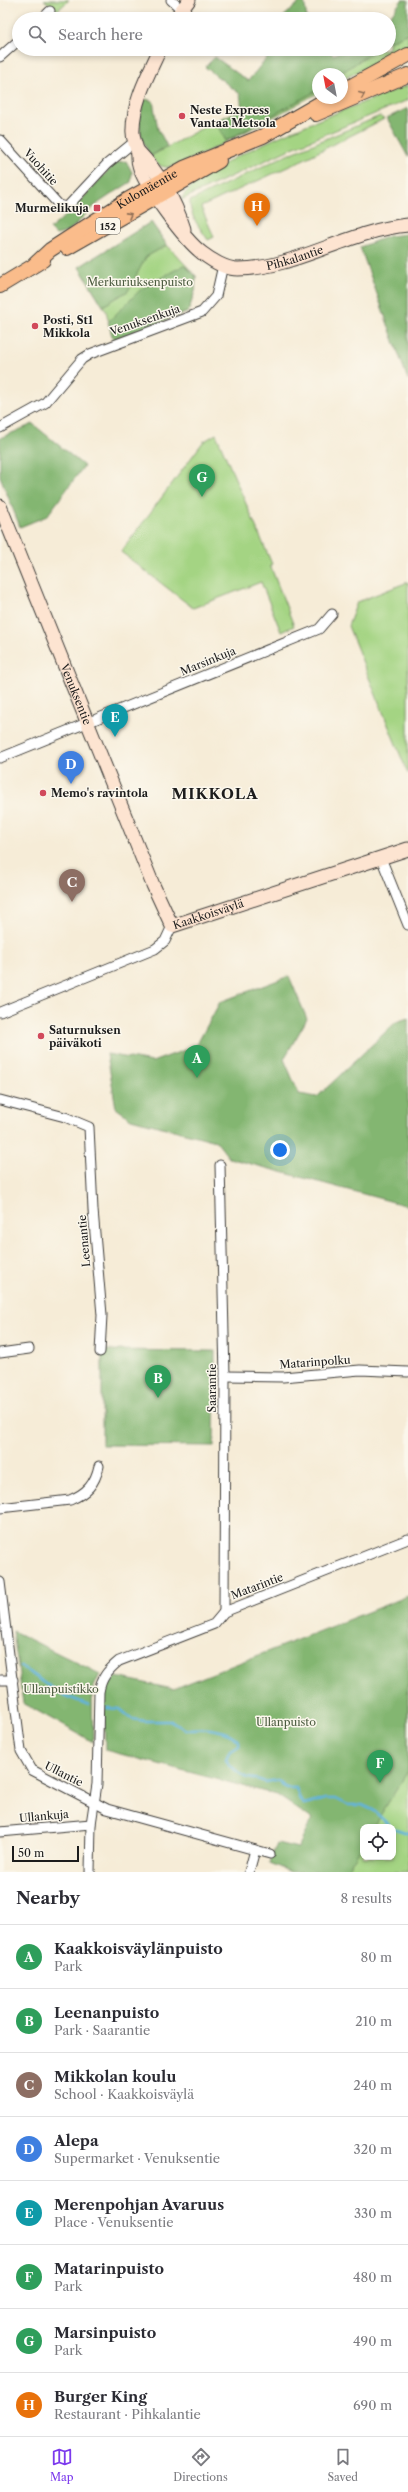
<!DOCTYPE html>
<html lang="en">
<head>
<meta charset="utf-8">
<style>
  :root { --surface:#fff; --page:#f2f2f3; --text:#2b2b33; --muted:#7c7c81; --line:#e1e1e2; --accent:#7c3aed }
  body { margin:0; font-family:"Libre Caslon Text",serif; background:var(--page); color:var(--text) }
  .controls { position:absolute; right:12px; bottom:12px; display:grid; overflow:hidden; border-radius:8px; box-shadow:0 2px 6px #0003 }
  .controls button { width:36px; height:36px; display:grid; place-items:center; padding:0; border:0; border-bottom:1px solid var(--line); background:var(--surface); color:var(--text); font:20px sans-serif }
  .compass { position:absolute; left:312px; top:68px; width:36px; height:36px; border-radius:50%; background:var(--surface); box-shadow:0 2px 6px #0003; rotate:328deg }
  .scale { position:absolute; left:12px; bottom:10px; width:67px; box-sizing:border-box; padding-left:4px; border:2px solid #1c1c1c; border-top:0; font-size:11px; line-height:14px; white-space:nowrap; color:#1c1c1c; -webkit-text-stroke:3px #fbf7ec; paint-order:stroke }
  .you { position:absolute; left:280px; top:1150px; width:14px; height:14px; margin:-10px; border:3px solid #fff; border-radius:50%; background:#1a73e8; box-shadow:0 0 0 6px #1a73e833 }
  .badge { display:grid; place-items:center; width:26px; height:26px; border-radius:50%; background:var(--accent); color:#fff; font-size:13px; font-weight:700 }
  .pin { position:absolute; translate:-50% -33px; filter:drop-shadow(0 1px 2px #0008) }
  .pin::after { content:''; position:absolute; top:21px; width:14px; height:12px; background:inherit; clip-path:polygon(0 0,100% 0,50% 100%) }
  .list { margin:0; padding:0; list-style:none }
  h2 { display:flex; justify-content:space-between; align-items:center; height:52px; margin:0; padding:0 16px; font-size:17px }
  h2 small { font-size:13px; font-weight:400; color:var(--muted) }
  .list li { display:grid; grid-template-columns:26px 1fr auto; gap:12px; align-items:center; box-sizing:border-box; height:64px; padding:0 16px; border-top:1px solid var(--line) }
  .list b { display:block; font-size:15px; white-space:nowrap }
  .list p { margin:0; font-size:13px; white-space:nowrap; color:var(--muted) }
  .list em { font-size:13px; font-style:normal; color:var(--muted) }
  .icon { flex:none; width:22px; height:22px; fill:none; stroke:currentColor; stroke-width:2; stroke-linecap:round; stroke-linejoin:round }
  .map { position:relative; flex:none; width:408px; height:1872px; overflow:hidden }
  .search { position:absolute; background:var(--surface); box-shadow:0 2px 6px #0003; left:12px; right:12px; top:12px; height:44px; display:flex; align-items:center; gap:10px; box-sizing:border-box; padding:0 14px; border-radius:22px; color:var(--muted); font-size:15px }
  .sheet { height:564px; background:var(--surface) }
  nav { display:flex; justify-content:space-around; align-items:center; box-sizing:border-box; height:56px; border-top:1px solid var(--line); background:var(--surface); font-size:11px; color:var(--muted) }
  nav a { display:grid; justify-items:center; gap:2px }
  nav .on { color:var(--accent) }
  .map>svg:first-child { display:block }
  .green { fill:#a4d483; stroke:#607850; fill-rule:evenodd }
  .forest { fill:#83b671; stroke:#506946 }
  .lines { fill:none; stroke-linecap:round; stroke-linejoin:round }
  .stream { stroke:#60b3dc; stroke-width:2.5 }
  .street-casing { stroke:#3d3b38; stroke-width:11 }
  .secondary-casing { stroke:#3d3b38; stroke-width:15 }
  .primary-casing { stroke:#3d3b38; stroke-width:16 }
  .street { stroke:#fff; stroke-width:9 }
  .secondary { stroke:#fde4d1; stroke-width:13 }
  .primary { stroke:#fabc8b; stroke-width:14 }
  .oneway { stroke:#8b6c54 }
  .poi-dot { fill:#d1495b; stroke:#fbf7ec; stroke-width:1.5 }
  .labels { text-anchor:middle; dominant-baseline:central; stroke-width:3; stroke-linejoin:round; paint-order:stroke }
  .shield { fill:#fbf7ec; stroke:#5f5e5a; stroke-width:1 }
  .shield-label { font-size:10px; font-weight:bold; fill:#1c1c1c }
  .poi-label { font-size:11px; font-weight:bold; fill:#1c1c1c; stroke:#fbf7ec; text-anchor:start }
  .street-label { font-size:11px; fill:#1c1c1c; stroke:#fbf7ec }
  .park-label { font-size:11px; fill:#4c5c40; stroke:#fbf7ec }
  .district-label { font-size:15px; font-weight:bold; letter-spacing:1px; fill:#1c1c1c; stroke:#fbf7ec }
</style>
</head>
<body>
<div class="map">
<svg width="408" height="1872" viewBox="0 0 408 1872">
  <rect width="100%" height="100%" fill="#fbf7ec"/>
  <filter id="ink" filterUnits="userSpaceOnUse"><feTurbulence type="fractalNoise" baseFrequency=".025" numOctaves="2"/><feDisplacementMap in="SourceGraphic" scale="8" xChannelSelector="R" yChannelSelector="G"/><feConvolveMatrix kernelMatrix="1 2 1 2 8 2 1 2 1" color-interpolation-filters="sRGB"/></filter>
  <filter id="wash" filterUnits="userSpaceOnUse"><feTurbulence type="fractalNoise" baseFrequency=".012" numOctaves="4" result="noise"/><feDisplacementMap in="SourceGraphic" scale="16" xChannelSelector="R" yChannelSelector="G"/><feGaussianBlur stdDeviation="0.9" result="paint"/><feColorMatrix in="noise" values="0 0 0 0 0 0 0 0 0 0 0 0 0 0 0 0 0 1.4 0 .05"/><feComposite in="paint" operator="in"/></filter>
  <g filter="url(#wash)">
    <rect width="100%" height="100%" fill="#f6ecd7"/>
    <g class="green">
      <path d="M 44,0 L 69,0 L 58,10 Z"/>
      <path d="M 408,33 L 408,45 L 342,80 L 342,74 L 340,74 C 355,63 369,49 389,49 L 389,42 Z"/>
      <path d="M 408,85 L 408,100 L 290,149 L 181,200 C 199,159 363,104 408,85 Z"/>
      <path d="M 318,90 L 318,93 C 296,104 181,170 165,167 C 158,166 154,161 151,156 L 215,121 L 226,141 Z"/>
      <path d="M 380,116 L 384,119 L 292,165 L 201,207 L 214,237 L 208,240 C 201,229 189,216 190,201 L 280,158 Z"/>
      <path d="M 151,222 L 167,245 L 196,276 L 195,291 L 188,312 L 113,339 L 106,311 L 79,267 Z"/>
      <path d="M 216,434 L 272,564 L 270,565 L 294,626 L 281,632 L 261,582 L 193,608 L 121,552 L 203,442 Z"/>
      <path d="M 408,582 L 408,774 L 348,626 L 357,602 Z"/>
      <path d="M 408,1704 L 408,1872 L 319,1872 ZM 363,1827 L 393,1827 L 393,1857 L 363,1857 Z"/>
    </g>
    <g class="forest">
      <path d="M 302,0 L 304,0 L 307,19 L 281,19 Z"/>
      <path d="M 402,0 L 408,0 L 408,33 L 389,42 L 388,19 Z"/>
      <path d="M 274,49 L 329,49 L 333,55 L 345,49 L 377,49 L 340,74 L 318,74 L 318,90 L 226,141 L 215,121 L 242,109 L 240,94 L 205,67 L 215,57 L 248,81 Z"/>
      <path d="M 145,99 L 153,101 L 158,129 L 167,146 L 151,156 C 138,137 137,120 145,99 Z"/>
      <path d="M 408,108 L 408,157 L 387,118 Z"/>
      <path d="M 126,161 L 132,172 L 131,182 C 117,191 103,199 91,209 C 79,219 73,233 56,235 L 50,229 L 71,211 L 115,163 Z"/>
      <path d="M 151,222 L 167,245 L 146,257 L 128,291 L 103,306 L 79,267 Z"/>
      <path d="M 408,234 L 408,380 L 360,247 L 389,236 Z"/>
      <path d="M 184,265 L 196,276 L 195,291 L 188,312 L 113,339 L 108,322 L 141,289 Z"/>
      <path d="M 33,424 L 84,466 L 47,516 L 20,527 L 0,476 L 0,438 Z"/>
      <path d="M 289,976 L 307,1019 L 284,1059 L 299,1094 L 317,1097 L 396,1022 L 408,1018 L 408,1206 L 229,1158 L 216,1141 L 131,1119 L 116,1108 L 107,1054 L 152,1062 L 196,1046 L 220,1002 Z"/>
      <path d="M 102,1350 L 215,1351 L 214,1446 L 102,1445 Z"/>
      <path d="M 408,1596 L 408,1771 L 373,1827 L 363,1827 L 363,1844 L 346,1872 L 291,1872 L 269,1863 L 277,1843 L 298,1848 L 312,1819 L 277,1795 L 105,1750 L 104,1689 L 117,1677 L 173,1689 Z"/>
      <path d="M 13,1631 L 100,1674 L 92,1691 L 93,1742 L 23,1703 Z"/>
    </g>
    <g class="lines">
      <g class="stream">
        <path d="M 21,1667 L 63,1695 L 89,1705"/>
        <path d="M 107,1708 L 120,1709 L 132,1719 L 145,1721 L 172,1721 L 185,1730 C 202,1727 226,1728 239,1741 L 239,1746 L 230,1751 L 226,1760 C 230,1766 239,1774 246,1777 C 251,1780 256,1777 265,1782 L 278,1780 L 286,1788 L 296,1788 L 300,1800 L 305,1805 L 325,1799 L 336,1799 L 348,1805 L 362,1805 L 373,1810 L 391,1827"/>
        <path d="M 393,1828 L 408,1833"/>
      </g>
    </g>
  </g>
  <g filter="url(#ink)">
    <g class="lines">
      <defs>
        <g id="street">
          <path d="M 171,0 L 182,10"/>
          <path d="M 42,19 L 50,11"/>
          <path d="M 0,57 L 19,40"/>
          <path d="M 0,140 L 59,205 L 67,207 L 107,164 L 134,142"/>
          <path d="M 0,428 L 45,403 L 82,359 L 90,354 L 202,312 L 216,296 L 223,265"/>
          <path d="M 0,758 L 319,629 L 332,614"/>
          <path d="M 381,858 L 408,925"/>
          <path d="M 0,1012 L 155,949 L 165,941 L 172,926"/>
          <path d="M 0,1100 L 65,1117 L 89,1127 L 93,1210 L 102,1315 L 100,1352"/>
          <path d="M 220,1165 L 225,1376 L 224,1612"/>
          <path d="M 0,1353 L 29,1349"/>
          <path d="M 225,1376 L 283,1377 L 360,1370 L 408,1372"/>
          <path d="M 0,1508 L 70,1500 C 87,1493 95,1484 99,1466"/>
          <path d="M 0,1582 L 21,1751 L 32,1770 L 107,1809 L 270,1854"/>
          <path d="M 0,1680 L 13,1680"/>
          <path d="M 0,1832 L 91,1824"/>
          <path d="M 90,1872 L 91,1824 L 97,1784 L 99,1692 C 101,1678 108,1670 119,1661 L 214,1624 L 224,1612 L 408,1539"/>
          <path d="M 249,1872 L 255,1850"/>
        </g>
        <g id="secondary">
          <path d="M 175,19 L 189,0"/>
          <path id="s1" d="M 160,49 C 149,73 133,102 133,129 C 132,137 135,142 137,150 C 139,154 137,160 139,165 C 144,186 185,240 202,253 C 211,260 226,269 238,269 C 295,269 350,230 408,225"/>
          <path d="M 137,150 C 158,172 175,200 184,229"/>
          <path id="s2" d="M 0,506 L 153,885 L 172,926 L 408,849"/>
        </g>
        <g id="primary">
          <path d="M 342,91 L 408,55"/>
          <path d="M 316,114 L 408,75"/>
          <path d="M 67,248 L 219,161"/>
          <path id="s3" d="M 35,264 L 50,250 L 127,200 L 184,168 L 263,136 L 329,98"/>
          <path d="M 0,286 L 43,260"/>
        </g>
      </defs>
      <use href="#street" class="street-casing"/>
      <use href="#secondary" class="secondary-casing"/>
      <use href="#primary" class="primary-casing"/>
      <use href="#street" class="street"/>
      <use href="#secondary" class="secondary"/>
      <use href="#primary" class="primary"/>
    </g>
    <defs><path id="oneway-chevron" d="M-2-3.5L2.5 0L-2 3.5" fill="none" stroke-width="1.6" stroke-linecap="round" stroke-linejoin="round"/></defs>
    <g class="oneway">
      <use href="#oneway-chevron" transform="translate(362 95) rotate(-23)"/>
      <use href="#oneway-chevron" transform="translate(129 215) rotate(-29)"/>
    </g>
  </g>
  <g class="poi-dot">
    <circle cx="182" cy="116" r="4"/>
    <rect x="93" y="204" width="8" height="8" rx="2"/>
    <circle cx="35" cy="326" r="4"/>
    <circle cx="43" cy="793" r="4"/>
    <circle cx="41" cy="1036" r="4"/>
  </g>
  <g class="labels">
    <rect class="shield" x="96" y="218" width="24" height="16" rx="3"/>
    <g class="shield-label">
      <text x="108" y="226">152</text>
    </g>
    <g class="poi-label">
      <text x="190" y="110">Neste Express<tspan x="190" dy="13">Vantaa Metsola</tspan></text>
      <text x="89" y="208" text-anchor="end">Murmelikuja</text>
      <text x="43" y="320">Posti, St1<tspan x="43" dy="13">Mikkola</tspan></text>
      <text x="51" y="793">Memo's ravintola</text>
      <text x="49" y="1030">Saturnuksen<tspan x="49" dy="13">päiväkoti</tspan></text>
    </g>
    <g class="street-label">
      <text transform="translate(41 167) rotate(48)">Vuohitie</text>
      <text stroke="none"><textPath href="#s3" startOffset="135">Kulomäentie</textPath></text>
      <text stroke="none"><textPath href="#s1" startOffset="329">Pihkalantie</textPath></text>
      <text transform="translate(145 320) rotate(-19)">Venuksenkuja</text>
      <text transform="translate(208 661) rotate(-22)">Marsinkuja</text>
      <text stroke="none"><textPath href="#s2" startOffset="203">Venuksentie</textPath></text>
      <text stroke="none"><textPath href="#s2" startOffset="492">Kaakkoisväylä</textPath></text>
      <text transform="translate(84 1241) rotate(-95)">Leenantie</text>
      <text transform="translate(315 1362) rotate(-4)">Matarinpolku</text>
      <text transform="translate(212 1388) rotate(-90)">Saarantie</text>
      <text transform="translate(257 1586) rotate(-21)">Matarintie</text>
      <text transform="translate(64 1774) rotate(27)">Ullantie</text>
      <text transform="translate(44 1816) rotate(-5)">Ullankuja</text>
    </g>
    <g class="park-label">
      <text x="140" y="282">Merkuriuksenpuisto</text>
      <text x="61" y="1689">Ullanpuistikko</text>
      <text x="286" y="1722">Ullanpuisto</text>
    </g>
    <g class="district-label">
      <text x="215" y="793">MIKKOLA</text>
    </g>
  </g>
</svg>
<div class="controls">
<button><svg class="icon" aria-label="locate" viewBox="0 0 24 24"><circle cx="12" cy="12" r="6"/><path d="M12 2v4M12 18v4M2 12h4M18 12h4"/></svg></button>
</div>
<svg class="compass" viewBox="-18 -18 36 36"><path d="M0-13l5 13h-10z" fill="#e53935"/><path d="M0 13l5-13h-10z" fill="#7c7c81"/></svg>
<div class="scale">50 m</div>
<div class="you"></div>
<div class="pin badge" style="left:197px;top:1078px;background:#2e9e5b">A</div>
<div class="pin badge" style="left:158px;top:1398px;background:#2e9e5b">B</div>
<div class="pin badge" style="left:72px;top:902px;background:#8d6e63">C</div>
<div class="pin badge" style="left:71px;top:784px;background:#3f7fe0">D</div>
<div class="pin badge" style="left:115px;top:737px;background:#0f9aa8">E</div>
<div class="pin badge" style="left:380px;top:1783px;background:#2e9e5b">F</div>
<div class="pin badge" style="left:202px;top:497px;background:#2e9e5b">G</div>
<div class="pin badge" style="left:257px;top:226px;background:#e8710a">H</div>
<div class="search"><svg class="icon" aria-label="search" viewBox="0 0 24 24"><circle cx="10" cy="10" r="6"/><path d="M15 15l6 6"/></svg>Search here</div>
</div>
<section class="sheet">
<h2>Nearby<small>8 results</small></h2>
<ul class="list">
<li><span class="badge" style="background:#2e9e5b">A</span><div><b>Kaakkoisväylänpuisto</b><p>Park</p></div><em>80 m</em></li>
<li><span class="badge" style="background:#2e9e5b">B</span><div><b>Leenanpuisto</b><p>Park · Saarantie</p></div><em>210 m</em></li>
<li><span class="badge" style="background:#8d6e63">C</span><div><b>Mikkolan koulu</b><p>School · Kaakkoisväylä</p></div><em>240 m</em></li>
<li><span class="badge" style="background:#3f7fe0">D</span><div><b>Alepa</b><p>Supermarket · Venuksentie</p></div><em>320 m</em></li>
<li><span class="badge" style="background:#0f9aa8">E</span><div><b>Merenpohjan Avaruus</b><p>Place · Venuksentie</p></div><em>330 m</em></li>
<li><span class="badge" style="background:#2e9e5b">F</span><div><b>Matarinpuisto</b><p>Park</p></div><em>480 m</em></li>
<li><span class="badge" style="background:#2e9e5b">G</span><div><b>Marsinpuisto</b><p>Park</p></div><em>490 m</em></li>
<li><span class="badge" style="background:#e8710a">H</span><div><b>Burger King</b><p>Restaurant · Pihkalantie</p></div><em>690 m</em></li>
</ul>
</section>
<nav>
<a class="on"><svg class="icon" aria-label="map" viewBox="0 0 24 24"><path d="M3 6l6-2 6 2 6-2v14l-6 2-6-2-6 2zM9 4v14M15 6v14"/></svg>Map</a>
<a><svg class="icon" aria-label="directions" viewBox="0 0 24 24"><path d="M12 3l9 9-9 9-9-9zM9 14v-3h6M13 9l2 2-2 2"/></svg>Directions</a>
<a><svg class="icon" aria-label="saved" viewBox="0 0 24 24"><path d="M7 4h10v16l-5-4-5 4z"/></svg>Saved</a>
</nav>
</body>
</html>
